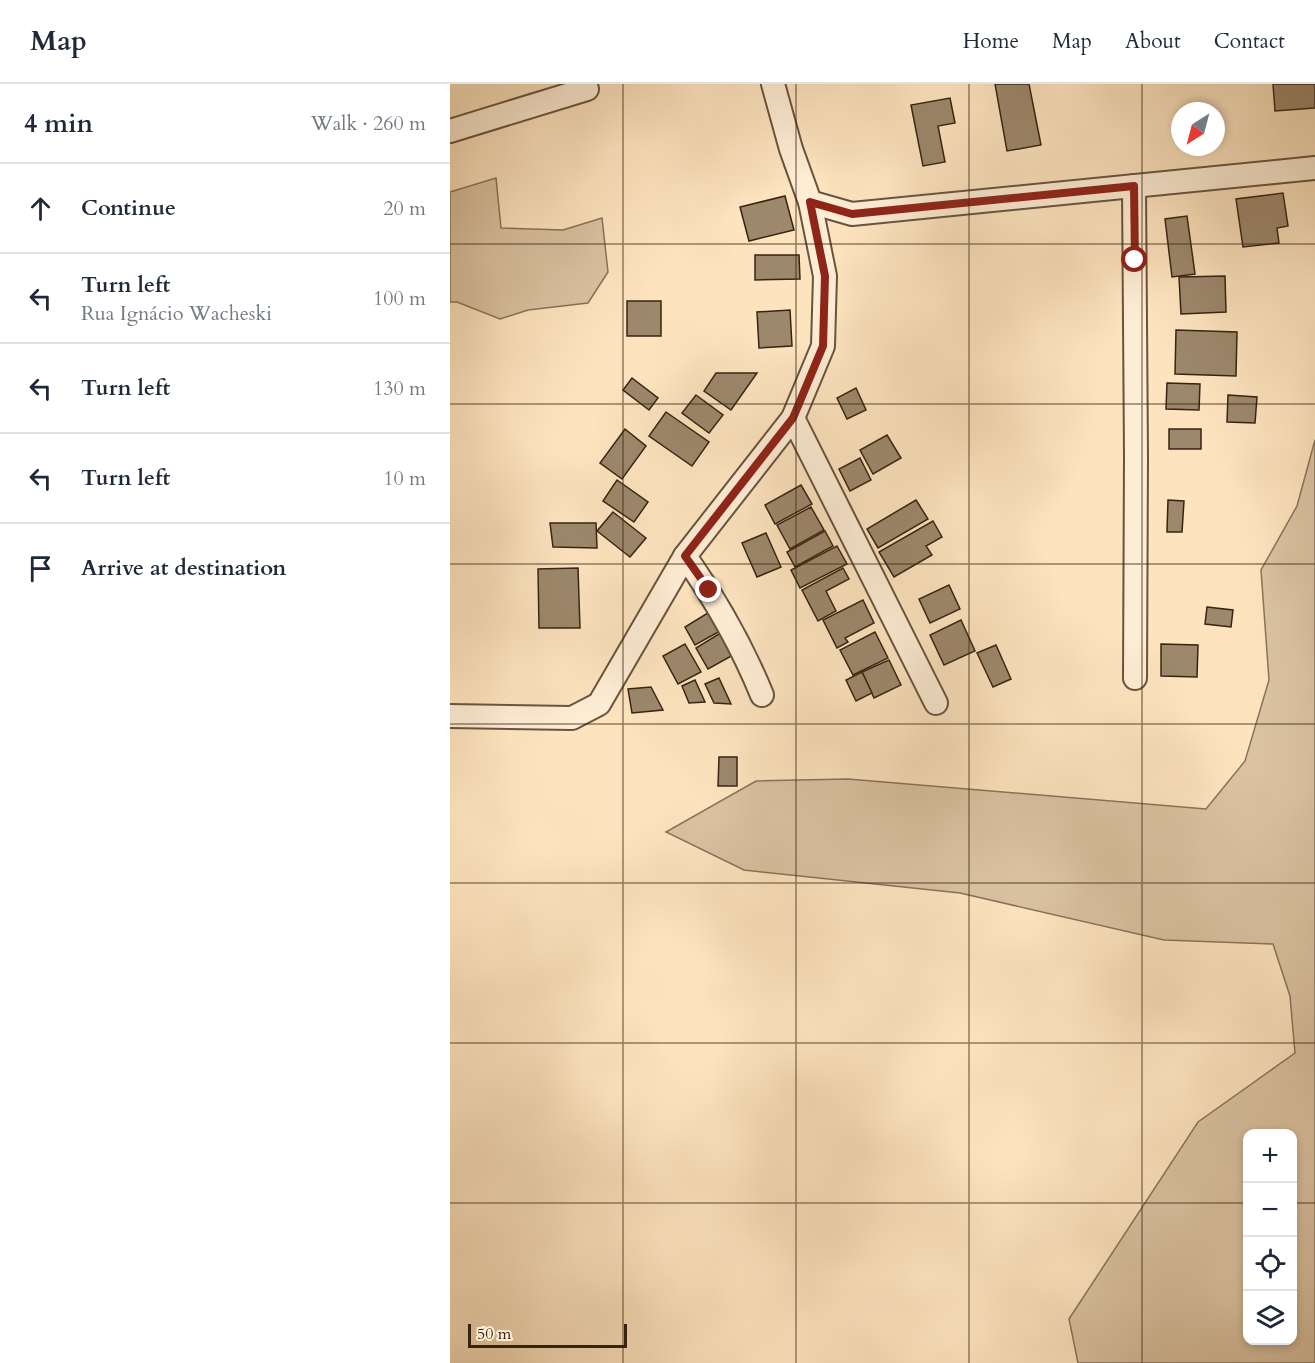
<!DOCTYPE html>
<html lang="en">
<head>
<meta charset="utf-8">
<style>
  :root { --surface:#fff; --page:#f2f2f3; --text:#1f2937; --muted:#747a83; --line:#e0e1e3 }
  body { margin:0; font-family:Cardo,serif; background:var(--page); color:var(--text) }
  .controls { position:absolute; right:18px; bottom:18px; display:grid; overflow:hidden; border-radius:12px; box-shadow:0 3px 9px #0003 }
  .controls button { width:54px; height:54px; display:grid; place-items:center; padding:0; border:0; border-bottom:2px solid var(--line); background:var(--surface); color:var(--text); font:30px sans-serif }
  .compass { position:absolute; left:721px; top:18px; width:54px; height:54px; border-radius:50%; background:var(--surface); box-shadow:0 3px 9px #0003; rotate:216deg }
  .scale { position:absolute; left:18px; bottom:15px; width:159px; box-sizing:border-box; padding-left:6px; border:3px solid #362413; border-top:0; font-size:16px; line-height:21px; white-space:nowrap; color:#362413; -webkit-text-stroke:4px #feedd5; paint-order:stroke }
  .stop { position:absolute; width:18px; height:18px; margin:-14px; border:4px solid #8f2418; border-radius:50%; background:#fff }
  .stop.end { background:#8f2418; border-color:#fff; box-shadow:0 2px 6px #0008 }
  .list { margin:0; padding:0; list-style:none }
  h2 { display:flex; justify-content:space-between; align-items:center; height:78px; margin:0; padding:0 24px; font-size:26px }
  h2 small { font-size:20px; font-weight:400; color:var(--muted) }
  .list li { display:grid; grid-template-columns:39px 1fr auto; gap:18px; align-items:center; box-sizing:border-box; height:90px; padding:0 24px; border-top:2px solid var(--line) }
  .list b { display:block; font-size:22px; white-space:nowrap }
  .list p { margin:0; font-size:20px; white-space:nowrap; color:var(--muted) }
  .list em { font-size:20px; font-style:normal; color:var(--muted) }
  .icon { flex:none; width:33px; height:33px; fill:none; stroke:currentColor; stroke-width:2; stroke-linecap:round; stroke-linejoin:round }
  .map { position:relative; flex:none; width:865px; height:1279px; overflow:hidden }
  header { display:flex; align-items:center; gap:36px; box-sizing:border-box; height:84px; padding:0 30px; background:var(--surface); border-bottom:2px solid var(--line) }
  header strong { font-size:28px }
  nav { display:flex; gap:33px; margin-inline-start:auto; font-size:21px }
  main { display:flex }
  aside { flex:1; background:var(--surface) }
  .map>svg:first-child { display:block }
  .green { fill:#dbc3a2; stroke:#88745a; stroke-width:1.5; fill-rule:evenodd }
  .building { fill:#9d886c; stroke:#362413; stroke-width:1.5 }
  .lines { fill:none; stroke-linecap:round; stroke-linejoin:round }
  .minor-casing { stroke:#68543e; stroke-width:26 }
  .minor { stroke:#feedd5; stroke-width:22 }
  .route { stroke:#8f2418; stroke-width:8 }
  .grid { fill:none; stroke:#362413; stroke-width:1.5; stroke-opacity:0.55 }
</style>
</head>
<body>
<header>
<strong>Map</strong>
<nav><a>Home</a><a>Map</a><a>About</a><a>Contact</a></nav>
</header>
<main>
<aside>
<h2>4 min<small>Walk · 260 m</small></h2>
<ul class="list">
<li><svg class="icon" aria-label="ahead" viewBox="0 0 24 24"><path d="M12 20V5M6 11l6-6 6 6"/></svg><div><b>Continue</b></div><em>20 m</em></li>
<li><svg class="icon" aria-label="left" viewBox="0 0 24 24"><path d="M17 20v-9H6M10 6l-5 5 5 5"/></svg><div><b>Turn left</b><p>Rua Ignácio Wacheski</p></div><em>100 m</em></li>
<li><svg class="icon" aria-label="left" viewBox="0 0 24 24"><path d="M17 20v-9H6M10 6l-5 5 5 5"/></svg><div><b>Turn left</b></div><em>130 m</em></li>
<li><svg class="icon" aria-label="left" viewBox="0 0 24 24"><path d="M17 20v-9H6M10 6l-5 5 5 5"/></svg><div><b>Turn left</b></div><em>10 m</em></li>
<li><svg class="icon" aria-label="arrive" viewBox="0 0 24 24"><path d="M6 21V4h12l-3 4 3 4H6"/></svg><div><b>Arrive at destination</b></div></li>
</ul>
</aside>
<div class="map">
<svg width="865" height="1279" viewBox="0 0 865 1279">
  <rect width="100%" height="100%" fill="#fde4bf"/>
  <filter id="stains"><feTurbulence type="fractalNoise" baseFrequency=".00333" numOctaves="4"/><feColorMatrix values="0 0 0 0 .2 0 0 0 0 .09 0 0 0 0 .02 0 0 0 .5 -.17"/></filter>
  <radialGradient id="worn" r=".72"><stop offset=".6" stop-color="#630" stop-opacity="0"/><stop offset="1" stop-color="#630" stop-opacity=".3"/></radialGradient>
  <g class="green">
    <path d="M 46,94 L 51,144 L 113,146 L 152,134 L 158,188 L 138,219 L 78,226 L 50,235 L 7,218 L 0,218 L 0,108 Z"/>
    <path d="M 865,356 L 865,1279 L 628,1279 L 619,1235 L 748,1038 L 845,969 L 840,912 L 823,860 L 714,856 L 510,809 L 294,786 L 216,748 L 306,697 L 398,695 L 756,725 L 795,677 L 819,596 L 811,486 L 847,422 ZM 798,1050 L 842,1050 L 842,1256 L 798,1256 Z"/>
  </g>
  <g class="building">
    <path d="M 545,0 L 579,0 L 591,61 L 557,67 Z"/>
    <path d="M 823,0 L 865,0 L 865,24 L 825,27 Z"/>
    <path d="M 500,14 L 505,39 L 488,42 L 495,78 L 473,82 L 461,21 Z"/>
    <path d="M 833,109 L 838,142 L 827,144 L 829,159 L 793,163 L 786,115 Z"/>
    <path d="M 335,112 L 344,146 L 299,157 L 290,123 Z"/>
    <path d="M 737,132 L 745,190 L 722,193 L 715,135 Z"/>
    <path d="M 305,171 L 349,171 L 350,195 L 305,196 Z"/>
    <path d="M 775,192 L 776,228 L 731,230 L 729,193 Z"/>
    <rect x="177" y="217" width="34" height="35"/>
    <path d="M 340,226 L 342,262 L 309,264 L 307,228 Z"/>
    <path d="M 726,246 L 787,248 L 786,292 L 725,290 Z"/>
    <path d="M 266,289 L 307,289 L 281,326 L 254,307 Z"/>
    <path d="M 182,294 L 208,314 L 199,326 L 173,306 Z"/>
    <path d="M 717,299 L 750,300 L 749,326 L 716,325 Z"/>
    <path d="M 406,304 L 416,326 L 397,335 L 387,314 Z"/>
    <path d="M 246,311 L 273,331 L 259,349 L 232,329 Z"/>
    <path d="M 778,311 L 807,313 L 805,339 L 777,338 Z"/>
    <path d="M 216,328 L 259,358 L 242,382 L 199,352 Z"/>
    <path d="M 175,345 L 196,362 L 172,395 L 150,379 Z"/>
    <rect x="719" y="345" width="32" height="20"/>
    <path d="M 437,351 L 451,374 L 423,390 L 410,366 Z"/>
    <path d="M 410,374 L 421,396 L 400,407 L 389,385 Z"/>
    <path d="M 167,396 L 198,418 L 184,438 L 153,417 Z"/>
    <path d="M 351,401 L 362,420 L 325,440 L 315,421 Z"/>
    <path d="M 466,416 L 478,435 L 428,464 L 417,445 Z"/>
    <path d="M 718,416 L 734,417 L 732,448 L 717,448 Z"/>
    <path d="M 361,423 L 374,446 L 340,465 L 327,441 Z"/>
    <path d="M 163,428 L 196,454 L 180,473 L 147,447 Z"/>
    <path d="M 483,437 L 492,453 L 476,462 L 482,471 L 444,493 L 429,468 Z"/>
    <path d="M 100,439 L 146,439 L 147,464 L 103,463 Z"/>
    <path d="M 375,447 L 383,462 L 345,483 L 337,468 Z"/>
    <path d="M 316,449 L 331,483 L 307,493 L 292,459 Z"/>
    <path d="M 387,462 L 397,480 L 350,504 L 341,486 Z"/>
    <path d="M 128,484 L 130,544 L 89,544 L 88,485 Z"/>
    <path d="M 393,484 L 399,495 L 376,507 L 386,527 L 368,537 L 352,506 Z"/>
    <path d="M 499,501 L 510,525 L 480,539 L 469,515 Z"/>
    <path d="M 413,516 L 424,539 L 395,554 L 398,558 L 387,564 L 373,536 Z"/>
    <path d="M 757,523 L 783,526 L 781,543 L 755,540 Z"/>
    <path d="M 261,527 L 272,546 L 245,561 L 235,543 Z"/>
    <path d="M 511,536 L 525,567 L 494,581 L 480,551 Z"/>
    <path d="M 272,548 L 285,570 L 258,585 L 246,564 Z"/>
    <path d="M 425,548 L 438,574 L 403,591 L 390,566 Z"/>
    <path d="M 235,560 L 251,588 L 228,600 L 213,572 Z"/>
    <path d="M 711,560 L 748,561 L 747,593 L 711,592 Z"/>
    <path d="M 546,561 L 561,595 L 543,603 L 527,569 Z"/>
    <path d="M 439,576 L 451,601 L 424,614 L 412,588 Z"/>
    <path d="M 412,588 L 422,609 L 406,617 L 396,596 Z"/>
    <path d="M 269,594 L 281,620 L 264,619 L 255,600 Z"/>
    <path d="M 245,596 L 255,618 L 239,619 L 232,602 Z"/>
    <path d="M 201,603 L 213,626 L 182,629 L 178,605 Z"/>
    <path d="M 269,673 L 287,673 L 287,702 L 268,702 Z"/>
  </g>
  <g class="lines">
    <defs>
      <g id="minor">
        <path d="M 323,0 L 341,65 L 360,118 L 402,130 L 865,84"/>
        <path d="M 0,47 L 137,5 L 135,0"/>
        <path d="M 684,102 L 686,372 L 685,594"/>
        <path d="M 343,334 L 486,619"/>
        <path d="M 235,472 C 265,515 292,562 312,611"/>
        <path d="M 0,632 L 122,634 L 149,620 L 235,472 L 343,334 L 373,262 L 375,192 L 360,118"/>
      </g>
    </defs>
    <use href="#minor" class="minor-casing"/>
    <use href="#minor" class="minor"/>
  </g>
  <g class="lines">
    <path class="route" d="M 259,506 L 235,472 L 343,334 L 373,262 L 375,192 L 360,118 L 402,130 L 684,102 L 685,176"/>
  </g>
  <path class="grid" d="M 173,0 L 173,1279M 346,0 L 346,1279M 519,0 L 519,1279M 692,0 L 692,1279M 0,160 L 865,160M 0,320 L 865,320M 0,480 L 865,480M 0,640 L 865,640M 0,799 L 865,799M 0,959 L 865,959M 0,1119 L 798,1119M 842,1119 L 865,1119"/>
  <rect width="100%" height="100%" filter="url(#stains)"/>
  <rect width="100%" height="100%" fill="url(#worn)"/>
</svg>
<div class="controls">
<button>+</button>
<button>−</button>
<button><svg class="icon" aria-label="locate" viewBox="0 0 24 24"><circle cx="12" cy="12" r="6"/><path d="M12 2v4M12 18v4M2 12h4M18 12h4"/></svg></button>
<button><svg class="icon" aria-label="layers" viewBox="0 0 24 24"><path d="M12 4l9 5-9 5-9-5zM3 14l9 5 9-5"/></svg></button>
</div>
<svg class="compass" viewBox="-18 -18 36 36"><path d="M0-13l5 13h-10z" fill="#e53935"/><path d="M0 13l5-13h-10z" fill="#747a83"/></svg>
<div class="scale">50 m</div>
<div class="stop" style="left:685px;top:176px"></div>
<div class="stop end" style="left:259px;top:506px"></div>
</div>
</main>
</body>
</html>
